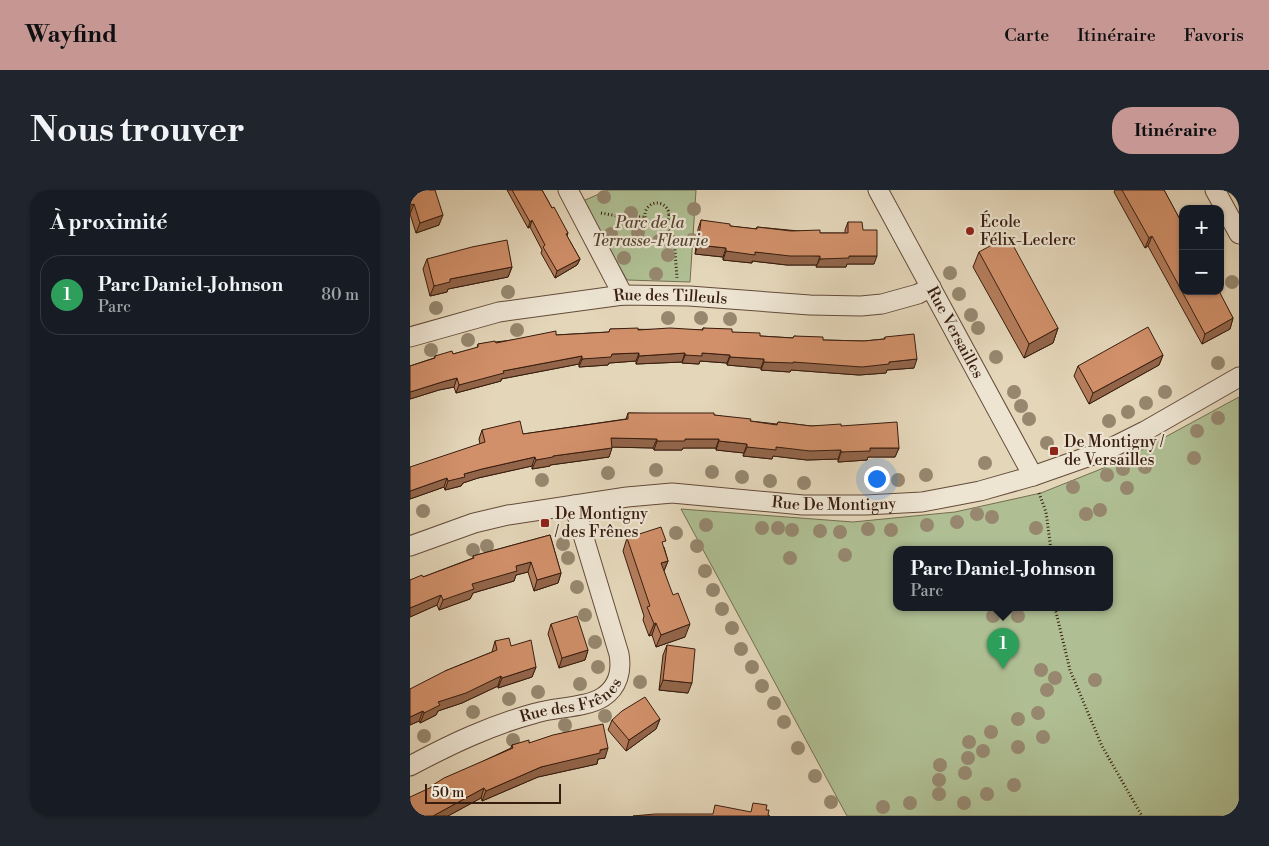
<!DOCTYPE html>
<html lang="fr">
<head>
<meta charset="utf-8">
<style>
  :root { --surface:#171b24; --page:#20242c; --text:#f1f3f6; --muted:#9ea1a6; --line:#363941; --accent:#c59692 }
  body { margin:0; font-family:"Libre Bodoni",serif; background:var(--page); color:var(--text) }
  .controls { position:absolute; right:15px; top:15px; display:grid; overflow:hidden; border-radius:10px; box-shadow:0 1px 4px #0004 }
  .controls button { width:45px; height:45px; display:grid; place-items:center; padding:0; border:0; border-bottom:1px solid var(--line); background:var(--surface); color:var(--text); font:25px sans-serif }
  .scale { position:absolute; left:15px; bottom:12px; width:136px; box-sizing:border-box; padding-left:5px; border:2px solid #381d0f; border-top:0; font-size:14px; line-height:18px; white-space:nowrap; color:#381d0f; -webkit-text-stroke:4px #ede4d2; paint-order:stroke }
  .you { position:absolute; left:466px; top:288px; width:18px; height:18px; margin:-12px; border:4px solid #fff; border-radius:50%; background:#1a73e8; box-shadow:0 0 0 8px #1a73e833 }
  .badge { display:grid; place-items:center; width:32px; height:32px; border-radius:50%; background:var(--accent); color:#fff; font-size:16px; font-weight:700 }
  .pin { position:absolute; translate:-50% -41px; filter:drop-shadow(0 1px 2px #0008) }
  .pin::after { content:''; position:absolute; top:26px; width:18px; height:15px; background:inherit; clip-path:polygon(0 0,100% 0,50% 100%) }
  .popup { position:absolute; left:483px; top:356px; width:220px; height:65px; box-sizing:border-box; display:grid; place-content:center; border-radius:10px; background:var(--surface); filter:drop-shadow(0 1px 4px #0005); font-size:16px; white-space:nowrap; color:var(--muted) }
  .popup b { font-size:19px; color:var(--text) }
  .popup::after { content:''; position:absolute; left:50%; top:100%; margin-left:-10px; border:10px solid transparent; border-top-color:var(--surface) }
  .list { margin:0; padding:0; list-style:none }
  h2 { display:flex; justify-content:space-between; align-items:center; height:65px; margin:0; padding:0 20px; font-size:21px }
  h2 small { font-size:16px; font-weight:400; color:var(--muted) }
  .list li { display:grid; grid-template-columns:32px 1fr auto; gap:15px; align-items:center; box-sizing:border-box; height:80px; margin:0 10px 10px; padding:0 10px; border:1px solid var(--line); border-radius:20px }
  .list b { display:block; font-size:19px; white-space:nowrap }
  .list p { margin:0; font-size:16px; white-space:nowrap; color:var(--muted) }
  .list em { font-size:16px; font-style:normal; color:var(--muted) }
  .map { position:relative; flex:none; width:829px; height:626px; overflow:hidden; border-radius:20px }
  header { display:flex; align-items:center; gap:30px; box-sizing:border-box; height:70px; padding:0 25px; background:var(--accent); color:#111 }
  header strong { font-size:24px }
  nav { display:flex; gap:28px; margin-inline-start:auto; font-size:18px }
  .intro { display:flex; align-items:center; justify-content:space-between; box-sizing:border-box; height:120px; padding:0 30px }
  h1 { margin:0; font-size:35px }
  .button { padding:12px 22px; border-radius:20px; background:var(--accent); color:#111; font-size:18px; font-weight:700 }
  main { display:flex; gap:30px; padding:0 30px }
  aside { flex:1; background:var(--surface); border-radius:20px; box-shadow:0 1px 4px #0004 }
  .map>svg:first-child { display:block }
  .green { fill:#afbf93; stroke:#746e51; fill-rule:evenodd }
  .lines { fill:none; stroke-linecap:round; stroke-linejoin:round }
  .minor-casing { stroke:#634b3a; stroke-width:21 }
  .path { stroke:#381d0f; stroke-width:3; stroke-dasharray:1 2.5; stroke-linecap:butt }
  .minor { stroke:#ede4d2; stroke-width:19 }
  .tree { fill:#96876e }
  .wall { fill:#b47c5b; stroke:#381d0f }
  .shaded-wall { fill:#92654a; stroke:#381d0f }
  .building { fill:#d1906a; stroke:#381d0f }
  .poi-dot { fill:#8f2418; stroke:#ede4d2; stroke-width:2 }
  .labels { text-anchor:middle; dominant-baseline:central; stroke-width:4.5; stroke-linejoin:round; paint-order:stroke }
  .poi-label { font-size:16px; fill:#381d0f; stroke:#ede4d2; text-anchor:start }
  .park-label { font-size:16px; font-style:italic; fill:#564630; stroke:#ede4d2 }
  .street-label { font-size:16px; fill:#381d0f; stroke:#ede4d2 }
</style>
</head>
<body>
<header>
<strong>Wayfind</strong>
<nav><a>Carte</a><a>Itinéraire</a><a>Favoris</a></nav>
</header>
<div class="intro"><h1>Nous trouver</h1><a class="button">Itinéraire</a></div>
<main>
<aside>
<h2>À proximité<small></small></h2>
<ul class="list">
<li><span class="badge" style="background:#2e9e5b">1</span><div><b>Parc Daniel-Johnson</b><p>Parc</p></div><em>80 m</em></li>
</ul>
</aside>
<div class="map">
<svg width="829" height="626" viewBox="0 0 829 626">
  <rect width="100%" height="100%" fill="#e4d6b9"/>
  <filter id="stains"><feTurbulence type="fractalNoise" baseFrequency=".004" numOctaves="4"/><feColorMatrix values="0 0 0 0 .2 0 0 0 0 .09 0 0 0 0 .02 0 0 0 .5 -.17"/></filter>
  <radialGradient id="worn" r=".72"><stop offset=".6" stop-color="#630" stop-opacity="0"/><stop offset="1" stop-color="#630" stop-opacity=".3"/></radialGradient>
  <g class="green">
    <path d="M 198,0 L 286,0 L 280,92 L 217,90 L 173,11 Z"/>
    <path d="M 829,207 L 829,626 L 437,626 L 271,319 L 443,332 L 545,322 L 631,303 L 711,271 ZM 699,360 L 699,418 L 487,418 L 487,360 Z"/>
  </g>
  <g class="lines">
    <defs>
      <g id="minor">
        <path d="M 158,0 L 213,105"/>
        <path id="s1" d="M 468,0 L 623,286"/>
        <path d="M 805,0 L 829,44"/>
        <path id="s2" d="M 0,147 L 89,122 L 213,105 L 279,106 L 400,115 L 451,116 L 472,114 L 508,104 L 521,97"/>
        <path id="s3" d="M 0,356 L 64,333 L 98,325 L 217,307 L 262,303 L 393,315 L 456,315 L 512,312 L 570,301 L 623,286 L 697,260 L 735,241 L 829,187"/>
        <path id="s4" d="M 0,576 C 41,554 81,535 126,523 C 145,517 176,518 193,507 C 208,497 212,481 209,464 L 164,315"/>
      </g>
    </defs>
    <use href="#minor" class="minor-casing"/>
    <g class="path">
      <circle cx="247" cy="25" r="12"/>
      <path d="M 191,23 L 213,27 L 235,27"/>
      <path d="M 255,34 L 264,48 L 267,88"/>
      <path d="M 629,303 L 636,322 L 641,360"/>
      <path d="M 645,418 L 660,480 L 692,556 L 732,626"/>
    </g>
    <use href="#minor" class="minor"/>
  </g>
  <g class="tree">
    <circle cx="194" cy="7" r="7"/>
    <circle cx="284" cy="19" r="7"/>
    <circle cx="221" cy="23" r="7"/>
    <circle cx="228" cy="42" r="7"/>
    <circle cx="201" cy="44" r="7"/>
    <circle cx="282" cy="50" r="7"/>
    <circle cx="249" cy="51" r="7"/>
    <circle cx="258" cy="65" r="7"/>
    <circle cx="214" cy="68" r="7"/>
    <circle cx="540" cy="83" r="7"/>
    <circle cx="246" cy="84" r="7"/>
    <circle cx="822" cy="92" r="7"/>
    <circle cx="98" cy="102" r="7"/>
    <circle cx="549" cy="104" r="7"/>
    <circle cx="26" cy="118" r="7"/>
    <circle cx="561" cy="125" r="7"/>
    <circle cx="258" cy="128" r="7"/>
    <circle cx="291" cy="128" r="7"/>
    <circle cx="320" cy="129" r="7"/>
    <circle cx="568" cy="138" r="7"/>
    <circle cx="107" cy="140" r="7"/>
    <circle cx="58" cy="150" r="7"/>
    <circle cx="21" cy="160" r="7"/>
    <circle cx="586" cy="167" r="7"/>
    <circle cx="808" cy="173" r="7"/>
    <circle cx="604" cy="202" r="7"/>
    <circle cx="755" cy="202" r="7"/>
    <circle cx="736" cy="213" r="7"/>
    <circle cx="611" cy="216" r="7"/>
    <circle cx="718" cy="222" r="7"/>
    <circle cx="808" cy="228" r="7"/>
    <circle cx="619" cy="229" r="7"/>
    <circle cx="699" cy="231" r="7"/>
    <circle cx="787" cy="241" r="7"/>
    <circle cx="637" cy="253" r="7"/>
    <circle cx="784" cy="268" r="7"/>
    <circle cx="575" cy="273" r="7"/>
    <circle cx="735" cy="277" r="7"/>
    <circle cx="713" cy="279" r="7"/>
    <circle cx="246" cy="280" r="7"/>
    <circle cx="302" cy="282" r="7"/>
    <circle cx="198" cy="283" r="7"/>
    <circle cx="516" cy="285" r="7"/>
    <circle cx="697" cy="285" r="7"/>
    <circle cx="332" cy="287" r="7"/>
    <circle cx="132" cy="290" r="7"/>
    <circle cx="488" cy="290" r="7"/>
    <circle cx="360" cy="291" r="7"/>
    <circle cx="394" cy="293" r="7"/>
    <circle cx="663" cy="297" r="7"/>
    <circle cx="717" cy="298" r="7"/>
    <circle cx="690" cy="320" r="7"/>
    <circle cx="13" cy="321" r="7"/>
    <circle cx="567" cy="324" r="7"/>
    <circle cx="676" cy="324" r="7"/>
    <circle cx="582" cy="327" r="7"/>
    <circle cx="547" cy="332" r="7"/>
    <circle cx="296" cy="335" r="7"/>
    <circle cx="517" cy="335" r="7"/>
    <circle cx="352" cy="338" r="7"/>
    <circle cx="368" cy="338" r="7"/>
    <circle cx="626" cy="338" r="7"/>
    <circle cx="458" cy="339" r="7"/>
    <circle cx="382" cy="340" r="7"/>
    <circle cx="481" cy="340" r="7"/>
    <circle cx="410" cy="341" r="7"/>
    <circle cx="430" cy="342" r="7"/>
    <circle cx="266" cy="343" r="7"/>
    <circle cx="153" cy="354" r="7"/>
    <circle cx="77" cy="356" r="7"/>
    <circle cx="287" cy="356" r="7"/>
    <circle cx="63" cy="360" r="7"/>
    <circle cx="435" cy="365" r="7"/>
    <circle cx="158" cy="368" r="7"/>
    <circle cx="380" cy="368" r="7"/>
    <circle cx="295" cy="381" r="7"/>
    <circle cx="167" cy="397" r="7"/>
    <circle cx="303" cy="400" r="7"/>
    <circle cx="312" cy="419" r="7"/>
    <circle cx="175" cy="425" r="7"/>
    <circle cx="583" cy="426" r="7"/>
    <circle cx="608" cy="426" r="7"/>
    <circle cx="322" cy="438" r="7"/>
    <circle cx="185" cy="452" r="7"/>
    <circle cx="331" cy="459" r="7"/>
    <circle cx="188" cy="477" r="7"/>
    <circle cx="342" cy="477" r="7"/>
    <circle cx="631" cy="480" r="7"/>
    <circle cx="645" cy="488" r="7"/>
    <circle cx="685" cy="490" r="7"/>
    <circle cx="230" cy="492" r="7"/>
    <circle cx="170" cy="494" r="7"/>
    <circle cx="352" cy="496" r="7"/>
    <circle cx="637" cy="500" r="7"/>
    <circle cx="128" cy="502" r="7"/>
    <circle cx="99" cy="509" r="7"/>
    <circle cx="364" cy="513" r="7"/>
    <circle cx="63" cy="522" r="7"/>
    <circle cx="628" cy="523" r="7"/>
    <circle cx="195" cy="526" r="7"/>
    <circle cx="608" cy="529" r="7"/>
    <circle cx="374" cy="532" r="7"/>
    <circle cx="155" cy="535" r="7"/>
    <circle cx="581" cy="542" r="7"/>
    <circle cx="14" cy="546" r="7"/>
    <circle cx="633" cy="547" r="7"/>
    <circle cx="103" cy="550" r="7"/>
    <circle cx="559" cy="552" r="7"/>
    <circle cx="608" cy="557" r="7"/>
    <circle cx="388" cy="558" r="7"/>
    <circle cx="573" cy="561" r="7"/>
    <circle cx="558" cy="568" r="7"/>
    <circle cx="530" cy="575" r="7"/>
    <circle cx="555" cy="583" r="7"/>
    <circle cx="405" cy="586" r="7"/>
    <circle cx="529" cy="590" r="7"/>
    <circle cx="604" cy="595" r="7"/>
    <circle cx="529" cy="604" r="7"/>
    <circle cx="577" cy="604" r="7"/>
    <circle cx="421" cy="612" r="7"/>
    <circle cx="500" cy="613" r="7"/>
    <circle cx="554" cy="613" r="7"/>
    <circle cx="473" cy="617" r="7"/>
  </g>
  <g class="wall">
    <path d="M 0,0 L 29,35 L 6,43 L 0,24 Z"/>
    <path d="M 97,0 L 132,0 L 142,18 L 158,43 L 157,46 L 170,69 L 167,75 L 145,88 L 131,63 L 132,60 L 120,37 L 118,38 Z"/>
    <path d="M 705,0 L 754,0 L 823,128 L 820,139 L 792,154 L 738,56 L 735,58 L 704,2 Z"/>
    <path d="M 291,30 L 320,36 L 346,39 L 347,37 L 410,43 L 435,43 L 435,40 L 438,32 L 453,40 L 464,74 L 437,74 L 436,77 L 406,77 L 407,75 L 377,75 L 342,71 L 342,73 L 313,70 L 313,67 L 285,64 L 288,39 Z"/>
    <path d="M 569,62 L 648,138 L 643,153 L 614,168 L 563,77 Z"/>
    <path d="M 17,69 L 102,77 L 98,87 L 38,99 L 37,102 L 20,106 L 13,79 Z"/>
    <path d="M 293,138 L 350,146 L 383,148 L 384,146 L 413,150 L 454,151 L 474,149 L 475,147 L 504,178 L 477,180 L 476,183 L 449,185 L 381,180 L 380,182 L 351,180 L 351,178 L 317,175 L 317,173 L 290,171 L 289,174 L 272,173 L 272,172 L 226,174 L 226,171 L 199,173 L 198,175 L 169,177 L 169,174 L 91,189 L 91,191 L 46,203 L 44,197 L 29,200 L 0,209 L 0,176 L 24,168 L 25,166 L 43,164 L 67,158 L 68,154 L 146,145 L 199,142 L 200,139 L 292,140 Z"/>
    <path d="M 753,165 L 749,175 L 679,214 L 664,186 L 668,176 Z"/>
    <path d="M 218,223 L 304,225 L 340,231 L 367,234 L 368,232 L 401,236 L 431,236 L 489,258 L 485,267 L 458,267 L 457,270 L 428,272 L 428,269 L 397,270 L 363,266 L 362,269 L 333,266 L 334,263 L 306,260 L 306,258 L 273,258 L 272,260 L 244,260 L 243,258 L 202,257 L 199,267 L 140,275 L 140,276 L 122,279 L 122,276 L 68,288 L 53,293 L 51,296 L 35,300 L 34,297 L 0,309 L 70,254 L 69,249 L 72,240 L 113,244 L 216,229 Z"/>
    <path d="M 140,345 L 151,383 L 148,393 L 124,401 L 118,382 L 106,385 L 104,391 L 63,403 L 60,409 L 29,420 L 27,415 L 0,427 L 0,390 L 13,387 L 63,368 L 63,366 Z"/>
    <path d="M 217,348 L 254,357 L 258,371 L 254,381 L 275,447 L 246,457 L 242,445 L 239,446 L 233,430 L 234,426 L 213,361 Z"/>
    <path d="M 141,434 L 178,460 L 175,470 L 149,478 L 138,444 Z"/>
    <path d="M 85,451 L 101,456 L 126,477 L 122,487 L 88,498 L 88,496 L 52,513 L 28,521 L 26,525 L 10,533 L 9,531 L 0,535 L 35,481 L 82,462 Z"/>
    <path d="M 257,455 L 278,503 L 249,500 L 253,465 Z"/>
    <path d="M 250,529 L 246,539 L 216,561 L 198,540 L 202,530 Z"/>
    <path d="M 119,553 L 195,568 L 188,569 L 187,574 L 128,587 L 72,611 L 71,608 L 38,626 L 0,626 L 23,595 L 101,558 L 102,555 Z"/>
  </g>
  <g class="shaded-wall">
    <path d="M 4,14 L 0,24 L 0,19 L 1,15 Z"/>
    <path d="M 33,25 L 29,35 L 6,43 L 10,33 Z"/>
    <path d="M 122,30 L 120,37 L 118,38 L 120,32 Z"/>
    <path d="M 742,46 L 738,56 L 735,58 L 739,48 Z"/>
    <path d="M 288,55 L 316,58 L 313,67 L 285,64 Z"/>
    <path d="M 316,61 L 345,62 L 410,66 L 407,75 L 377,75 L 342,71 L 342,73 L 313,70 Z"/>
    <path d="M 439,66 L 467,66 L 464,74 L 437,74 L 436,77 L 406,77 L 410,69 Z"/>
    <path d="M 170,69 L 167,75 L 145,88 L 147,81 Z"/>
    <path d="M 102,77 L 98,87 L 38,99 L 37,102 L 20,106 L 24,96 L 40,89 Z"/>
    <path d="M 823,128 L 820,139 L 792,154 L 795,144 Z"/>
    <path d="M 648,138 L 643,153 L 614,168 L 619,154 Z"/>
    <path d="M 229,163 L 226,171 L 199,173 L 198,175 L 169,177 L 172,169 L 202,164 Z"/>
    <path d="M 275,163 L 272,172 L 226,174 L 229,166 Z"/>
    <path d="M 292,163 L 320,165 L 317,173 L 290,171 L 289,174 L 272,173 L 275,165 Z"/>
    <path d="M 753,165 L 749,175 L 679,214 L 683,203 Z"/>
    <path d="M 172,166 L 169,174 L 91,189 L 91,191 L 46,203 L 49,195 L 93,181 Z"/>
    <path d="M 320,167 L 354,169 L 351,178 L 317,175 Z"/>
    <path d="M 507,169 L 504,178 L 477,180 L 476,183 L 449,185 L 381,180 L 380,182 L 351,180 L 354,172 L 479,172 Z"/>
    <path d="M 47,188 L 44,197 L 29,200 L 0,209 L 0,202 L 32,192 Z"/>
    <path d="M 201,248 L 247,249 L 243,258 L 198,257 Z"/>
    <path d="M 275,249 L 309,249 L 306,258 L 273,258 L 272,260 L 244,260 L 247,251 Z"/>
    <path d="M 309,251 L 337,254 L 334,263 L 306,260 Z"/>
    <path d="M 337,257 L 366,257 L 431,260 L 428,269 L 397,270 L 363,266 L 362,269 L 333,266 Z"/>
    <path d="M 202,258 L 199,267 L 140,275 L 140,276 L 122,279 L 126,270 L 143,266 Z"/>
    <path d="M 460,258 L 489,258 L 485,267 L 458,267 L 457,270 L 428,272 L 431,262 Z"/>
    <path d="M 125,267 L 122,276 L 68,288 L 53,293 L 51,296 L 35,300 L 38,291 L 54,284 L 72,279 Z"/>
    <path d="M 37,288 L 34,297 L 0,309 L 0,301 Z"/>
    <path d="M 258,371 L 253,383 L 251,373 Z"/>
    <path d="M 121,372 L 118,382 L 106,385 L 104,391 L 63,403 L 60,409 L 29,420 L 33,410 L 62,394 L 106,376 Z"/>
    <path d="M 151,383 L 148,393 L 124,401 L 127,390 Z"/>
    <path d="M 31,405 L 27,415 L 0,427 L 0,418 Z"/>
    <path d="M 246,433 L 242,445 L 239,446 L 244,434 Z"/>
    <path d="M 280,434 L 275,447 L 246,457 L 251,445 Z"/>
    <path d="M 178,460 L 175,470 L 149,478 L 152,468 Z"/>
    <path d="M 126,477 L 122,487 L 88,498 L 92,488 Z"/>
    <path d="M 91,486 L 88,496 L 52,513 L 28,521 L 26,525 L 10,533 L 14,523 L 28,512 Z"/>
    <path d="M 253,490 L 282,493 L 278,503 L 249,500 Z"/>
    <path d="M 13,521 L 9,531 L 0,535 L 0,527 Z"/>
    <path d="M 250,529 L 246,539 L 216,561 L 219,550 Z"/>
    <path d="M 198,558 L 195,568 L 188,569 L 187,574 L 128,587 L 72,611 L 76,601 L 131,577 Z"/>
    <path d="M 74,598 L 71,608 L 38,626 L 23,626 Z"/>
  </g>
  <g class="building">
    <path d="M 0,0 L 25,0 L 33,25 L 10,33 L 4,14 L 1,15 L 0,11 Z"/>
    <path d="M 102,0 L 132,0 L 142,18 L 144,17 L 158,43 L 156,44 L 170,69 L 147,81 L 133,57 L 135,55 L 122,30 L 120,32 Z"/>
    <path d="M 712,0 L 754,0 L 773,35 L 773,101 L 809,101 L 823,128 L 795,144 L 742,46 L 739,48 Z"/>
    <path d="M 291,30 L 320,34 L 320,36 L 347,39 L 347,37 L 381,41 L 410,40 L 410,43 L 438,43 L 438,32 L 452,32 L 453,40 L 467,40 L 467,66 L 439,66 L 439,68 L 410,69 L 410,66 L 380,66 L 345,62 L 345,65 L 316,61 L 316,58 L 288,55 Z"/>
    <path d="M 598,46 L 648,138 L 619,154 L 569,62 Z"/>
    <path d="M 97,50 L 102,77 L 40,89 L 40,92 L 24,96 L 17,69 L 62,57 Z"/>
    <path d="M 738,137 L 753,165 L 683,203 L 668,176 Z"/>
    <path d="M 228,138 L 228,140 L 260,138 L 293,140 L 293,138 L 322,139 L 322,142 L 350,143 L 350,146 L 383,148 L 384,146 L 413,147 L 413,150 L 454,151 L 475,149 L 475,147 L 504,144 L 507,169 L 479,172 L 479,174 L 452,177 L 383,172 L 383,173 L 354,172 L 354,169 L 320,167 L 320,165 L 292,163 L 292,166 L 275,165 L 275,163 L 229,166 L 229,163 L 202,164 L 201,167 L 172,169 L 172,166 L 93,181 L 94,183 L 49,195 L 47,188 L 32,192 L 0,202 L 0,176 L 25,168 L 25,166 L 42,161 L 43,164 L 68,157 L 68,154 L 85,151 L 86,153 L 146,141 L 146,145 L 199,142 L 200,139 Z"/>
    <path d="M 218,223 L 304,223 L 304,225 L 341,229 L 340,231 L 367,235 L 368,232 L 401,236 L 431,234 L 431,236 L 487,232 L 489,258 L 460,258 L 460,261 L 431,262 L 431,260 L 400,261 L 366,257 L 366,260 L 337,257 L 337,254 L 309,251 L 309,249 L 275,249 L 275,251 L 247,251 L 247,249 L 201,248 L 202,258 L 143,266 L 143,267 L 126,270 L 125,267 L 72,279 L 54,284 L 55,287 L 38,291 L 37,288 L 0,301 L 0,277 L 75,252 L 72,240 L 110,231 L 113,244 L 218,229 Z"/>
    <path d="M 251,337 L 256,351 L 252,352 L 258,371 L 251,373 L 263,405 L 268,403 L 280,434 L 251,445 L 246,433 L 244,434 L 237,417 L 240,416 L 217,348 Z"/>
    <path d="M 140,345 L 151,383 L 127,390 L 121,372 L 106,376 L 107,381 L 62,394 L 64,399 L 33,410 L 31,405 L 0,418 L 0,390 L 12,385 L 13,387 L 64,368 L 63,366 Z"/>
    <path d="M 167,426 L 178,460 L 152,468 L 141,434 Z"/>
    <path d="M 99,448 L 101,456 L 121,450 L 126,477 L 92,488 L 91,486 L 56,503 L 28,512 L 30,515 L 14,523 L 13,521 L 0,527 L 0,499 L 35,481 L 87,460 L 85,451 Z"/>
    <path d="M 257,455 L 285,459 L 282,493 L 253,490 Z"/>
    <path d="M 235,507 L 250,529 L 219,550 L 202,530 L 212,521 Z"/>
    <path d="M 193,534 L 198,558 L 190,560 L 190,563 L 131,577 L 76,601 L 74,598 L 23,626 L 0,626 L 0,607 L 24,596 L 23,595 L 34,588 L 103,558 L 102,555 L 119,550 L 119,553 L 143,545 Z"/>
    <path d="M 343,613 L 357,615 L 356,620 L 359,620 L 358,625 L 360,626 L 223,626 L 245,624 L 303,624 L 305,615 L 341,622 Z"/>
  </g>
  <g class="poi-dot">
    <circle cx="560" cy="41" r="5"/>
    <rect x="639" y="256" width="10" height="10" rx="2.5"/>
    <rect x="130" y="328" width="10" height="10" rx="2.5"/>
  </g>
  <g class="labels">
    <g class="poi-label">
      <text x="570" y="32">École<tspan x="570" dy="18">Félix-Leclerc</tspan></text>
      <text x="654" y="252">De Montigny /<tspan x="654" dy="18">de Versailles</tspan></text>
      <text x="145" y="324">De Montigny<tspan x="145" dy="18">/ des Frênes</tspan></text>
    </g>
    <g class="park-label">
      <text x="240" y="33">Parc de la<tspan x="240" dy="18">Terrasse-Fleurie</tspan></text>
    </g>
    <g class="street-label">
      <text stroke="none"><textPath href="#s2" startOffset="265">Rue des Tilleuls</textPath></text>
      <text stroke="none"><textPath href="#s1" startOffset="162">Rue Versailles</textPath></text>
      <text stroke="none"><textPath href="#s3" startOffset="431">Rue De Montigny</textPath></text>
      <text stroke="none"><textPath href="#s4" startOffset="175">Rue des Frênes</textPath></text>
    </g>
  </g>
  <rect width="100%" height="100%" filter="url(#stains)"/>
  <rect width="100%" height="100%" fill="url(#worn)"/>
</svg>
<div class="controls">
<button>+</button>
<button>−</button>
</div>
<div class="scale">50 m</div>
<div class="you"></div>
<div class="pin badge" style="left:593px;top:479px;background:#2e9e5b">1</div>
<div class="popup"><b>Parc Daniel-Johnson</b>Parc</div>
</div>
</main>
</body>
</html>
